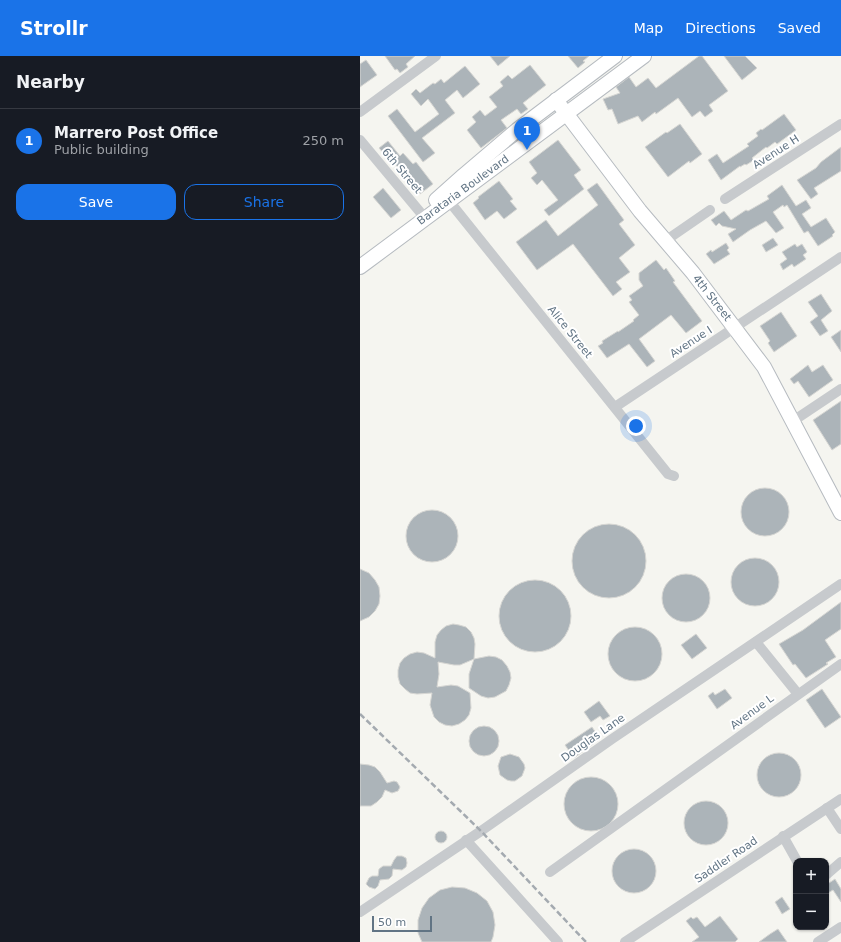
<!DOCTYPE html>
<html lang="en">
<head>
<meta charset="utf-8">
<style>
  :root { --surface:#171b24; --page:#20242c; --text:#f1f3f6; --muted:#9ea1a6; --line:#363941; --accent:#1a73e8 }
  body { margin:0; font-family:"DejaVu Sans",sans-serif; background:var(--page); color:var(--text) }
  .controls { position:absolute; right:12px; bottom:12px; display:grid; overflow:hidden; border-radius:8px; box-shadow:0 1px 3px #0004 }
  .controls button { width:36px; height:36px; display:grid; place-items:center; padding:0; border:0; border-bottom:1px solid var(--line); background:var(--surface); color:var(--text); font:20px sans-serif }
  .scale { position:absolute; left:12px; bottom:10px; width:60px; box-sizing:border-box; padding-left:4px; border:2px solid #617484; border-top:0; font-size:11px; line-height:14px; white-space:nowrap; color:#617484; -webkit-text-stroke:3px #fff; paint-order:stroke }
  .you { position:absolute; left:276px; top:370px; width:14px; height:14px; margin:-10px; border:3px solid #fff; border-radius:50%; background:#1a73e8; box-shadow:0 0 0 6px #1a73e833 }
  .badge { display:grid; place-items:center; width:26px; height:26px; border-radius:50%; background:var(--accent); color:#fff; font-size:13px; font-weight:700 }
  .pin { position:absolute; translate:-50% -33px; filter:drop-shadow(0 1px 2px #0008) }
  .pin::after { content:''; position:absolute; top:21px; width:14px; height:12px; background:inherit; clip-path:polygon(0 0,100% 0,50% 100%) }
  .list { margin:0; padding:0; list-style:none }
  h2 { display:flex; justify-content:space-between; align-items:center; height:52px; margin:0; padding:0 16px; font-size:17px }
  h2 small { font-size:13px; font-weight:400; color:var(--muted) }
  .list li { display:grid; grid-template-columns:26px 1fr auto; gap:12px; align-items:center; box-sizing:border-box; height:64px; padding:0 16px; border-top:1px solid var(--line) }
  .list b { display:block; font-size:15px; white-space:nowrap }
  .list p { margin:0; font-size:13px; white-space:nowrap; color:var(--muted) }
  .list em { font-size:13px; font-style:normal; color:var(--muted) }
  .actions { display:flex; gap:8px; padding:12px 16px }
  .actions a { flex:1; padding:9px 0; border:1px solid var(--accent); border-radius:12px; text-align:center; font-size:14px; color:var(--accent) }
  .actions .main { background:var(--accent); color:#fff }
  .map { position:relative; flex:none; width:481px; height:886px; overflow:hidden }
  header { display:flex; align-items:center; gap:24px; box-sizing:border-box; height:56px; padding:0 20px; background:var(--accent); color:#fff }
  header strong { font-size:19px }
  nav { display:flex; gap:22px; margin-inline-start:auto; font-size:14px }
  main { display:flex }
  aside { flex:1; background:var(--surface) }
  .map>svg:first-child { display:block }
  .building { fill:#acb4b9; stroke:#d6d6d3 }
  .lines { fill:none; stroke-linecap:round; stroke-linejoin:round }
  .secondary-casing { stroke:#b6bbc0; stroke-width:16 }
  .minor { stroke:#c7cacd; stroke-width:10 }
  .secondary { stroke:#fff; stroke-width:14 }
  .rail { stroke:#a4aab0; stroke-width:2.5; stroke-dasharray:6 3; stroke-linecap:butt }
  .labels { text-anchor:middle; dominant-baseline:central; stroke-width:4; stroke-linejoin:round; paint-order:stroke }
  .street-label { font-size:11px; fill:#617484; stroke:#fff }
</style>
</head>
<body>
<header>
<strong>Strollr</strong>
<nav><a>Map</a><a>Directions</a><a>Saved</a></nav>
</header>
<main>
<aside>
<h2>Nearby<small></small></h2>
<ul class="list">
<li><span class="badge">1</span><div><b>Marrero Post Office</b><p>Public building</p></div><em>250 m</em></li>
</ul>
<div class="actions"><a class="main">Save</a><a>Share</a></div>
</aside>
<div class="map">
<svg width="481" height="886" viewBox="0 0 481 886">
  <rect width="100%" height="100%" fill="#f5f5f0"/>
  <g class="building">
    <path d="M 25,0 L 55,0 L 46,8 L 48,11 L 40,17 L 37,13 L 35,14 Z"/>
    <path d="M 130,0 L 150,0 L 138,10 Z"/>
    <path d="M 208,0 L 229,0 L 223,5 L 225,6 L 218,12 Z"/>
    <path d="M 339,0 L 342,0 L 368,35 L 349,49 L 353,55 L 345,61 L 340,55 L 332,61 L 318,42 L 296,58 L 295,56 L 282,66 L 278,60 L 258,68 L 252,53 L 248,54 L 243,43 L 260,37 L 256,31 L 269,21 L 276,31 L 288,22 L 296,32 Z"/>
    <path d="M 364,0 L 385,0 L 397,12 L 382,24 Z"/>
    <path d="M 6,4 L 17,19 L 0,31 L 0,8 Z"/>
    <path d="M 170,9 L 186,29 L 163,47 L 168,53 L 161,58 L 157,53 L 141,64 L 147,72 L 121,92 L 107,74 L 116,66 L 112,61 L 120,54 L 125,60 L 137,51 L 129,41 L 143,30 L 140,26 L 148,19 L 152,23 Z"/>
    <path d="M 105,10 L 120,28 L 103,42 L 97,34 L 85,44 L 95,57 L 62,82 L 75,97 L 63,106 L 28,60 L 37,53 L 55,76 L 79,58 L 68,43 L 61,50 L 51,38 L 56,33 L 60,37 L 73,27 L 75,28 L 81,23 L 84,27 Z"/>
    <path d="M 424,58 L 436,74 L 417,88 L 415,86 L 407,92 L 406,91 L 392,102 L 394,104 L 386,109 L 385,108 L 380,111 L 380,110 L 361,124 L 348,104 L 357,98 L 363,107 L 389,90 L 387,88 L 398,80 L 396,77 L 401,73 L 402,74 Z"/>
    <path d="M 320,68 L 342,98 L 330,107 L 329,105 L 308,121 L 285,91 L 306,76 L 307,77 Z"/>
    <path d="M 198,84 L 221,114 L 214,119 L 224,133 L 189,160 L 184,154 L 198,144 L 182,124 L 177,129 L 171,122 L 177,117 L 169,106 Z"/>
    <path d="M 28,85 L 40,100 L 43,97 L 53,108 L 56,106 L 73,128 L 60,138 L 39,111 L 38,112 L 32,104 L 31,105 L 27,101 L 19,92 Z"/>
    <path d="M 481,91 L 481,115 L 454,132 L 458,138 L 451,143 L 437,124 L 456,112 L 461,106 Z"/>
    <path d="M 139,125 L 153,143 L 150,145 L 157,153 L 144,163 L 137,155 L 125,164 L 113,147 L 119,142 L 118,141 Z"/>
    <path d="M 237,127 L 264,164 L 259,168 L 275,189 L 259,202 L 270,216 L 256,226 L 262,233 L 253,240 L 213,188 L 177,214 L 156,186 L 186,164 L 198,180 L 238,149 L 227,134 Z"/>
    <path d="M 422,129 L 436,150 L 446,144 L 451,152 L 442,158 L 451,171 L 466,162 L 475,176 L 472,179 L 473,180 L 458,190 L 448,175 L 444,177 L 427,149 L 424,151 L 423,149 L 413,156 L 424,172 L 416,177 L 406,165 L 390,174 L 373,186 L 368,178 L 376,173 L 362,170 L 359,167 L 356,170 L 351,164 L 364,155 L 371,164 L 386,154 L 388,155 L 409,143 L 407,140 Z"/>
    <path d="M 23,132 L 41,154 L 31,162 L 13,141 Z"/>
    <path d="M 413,182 L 418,189 L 406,196 L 402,189 Z"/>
    <path d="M 366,187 L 369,192 L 367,194 L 370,198 L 354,208 L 346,198 L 351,194 L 352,196 Z"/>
    <path d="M 435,188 L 437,191 L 442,188 L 447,196 L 443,199 L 446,203 L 434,211 L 432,208 L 423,214 L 420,208 L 427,203 L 422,196 Z"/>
    <path d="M 296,204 L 304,214 L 306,212 L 315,225 L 313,226 L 342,265 L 326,277 L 311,259 L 279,283 L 295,305 L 287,311 L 269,288 L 247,302 L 238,290 L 243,287 L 242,285 L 258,275 L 258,276 L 274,265 L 273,264 L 279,259 L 269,246 L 272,244 L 269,240 L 283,230 L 279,224 L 279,217 Z"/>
    <path d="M 461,238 L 472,255 L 461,264 L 468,275 L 460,280 L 450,266 L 458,260 L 448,246 Z"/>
    <path d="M 421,256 L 437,280 L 414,296 L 408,287 L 410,285 L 400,270 Z"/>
    <path d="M 481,274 L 481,296 L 471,281 Z"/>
    <path d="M 448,309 L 452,316 L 463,309 L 473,324 L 449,341 L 438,325 L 434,328 L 430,323 Z"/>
    <path d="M 481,345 L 481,388 L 472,394 L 453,364 Z"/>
    <circle cx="405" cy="456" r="24"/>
    <circle cx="72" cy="480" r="26"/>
    <circle cx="249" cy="505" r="37"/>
    <circle cx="395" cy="526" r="24"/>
    <path d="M 0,513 L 9,517 L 15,524 L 19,531 L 20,540 L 19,548 L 15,555 L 9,561 L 0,565 Z"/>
    <circle cx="326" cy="542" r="24"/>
    <circle cx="175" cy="560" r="36"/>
    <path d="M 481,546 L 481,573 L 465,584 L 476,601 L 466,607 L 468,608 L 446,622 L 435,608 L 433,609 L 419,588 L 443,574 Z"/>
    <path d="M 93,568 L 99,569 L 106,571 L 111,576 L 114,582 L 115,588 L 114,603 L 100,609 L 94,609 L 78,606 L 79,618 L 77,631 L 91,629 L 98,630 L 110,637 L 111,652 L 109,659 L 105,664 L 99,668 L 92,670 L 85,669 L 79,666 L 74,661 L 70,649 L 72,637 L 57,638 L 50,637 L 45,633 L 40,628 L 38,621 L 38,614 L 40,607 L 44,602 L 50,598 L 57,596 L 64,597 L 75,602 L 75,586 L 77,579 L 81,574 L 86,570 Z"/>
    <circle cx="275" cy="598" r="27"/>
    <path d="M 336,578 L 347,592 L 332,603 L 321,589 Z"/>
    <path d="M 129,600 L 136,601 L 142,604 L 147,610 L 150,616 L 151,622 L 149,629 L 146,635 L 135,641 L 128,642 L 121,640 L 109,632 L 109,618 L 114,603 Z"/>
    <path d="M 365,633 L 372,642 L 357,653 L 348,640 L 353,636 L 355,639 Z"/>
    <path d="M 462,633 L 481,661 L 465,672 L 446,644 Z"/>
    <path d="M 239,645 L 250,660 L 243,664 L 240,660 L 231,666 L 224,656 Z"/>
    <circle cx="124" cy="685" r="15"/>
    <path d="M 232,671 L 240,683 L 214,702 L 205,689 Z"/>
    <circle cx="419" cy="719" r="22"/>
    <path d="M 150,698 L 159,701 L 164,708 L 165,712 L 162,720 L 155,725 L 151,725 L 147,724 L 140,719 L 138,710 L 141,701 Z"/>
    <path d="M 0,708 L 9,709 L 15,711 L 20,716 L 27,727 L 34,725 L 37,726 L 40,731 L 38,735 L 32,737 L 25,734 L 22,741 L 17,746 L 11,750 L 0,750 Z"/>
    <circle cx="231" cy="748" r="27"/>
    <circle cx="346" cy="767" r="22"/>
    <circle cx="81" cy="781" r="6"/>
    <circle cx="274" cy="815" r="22"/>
    <path d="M 37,800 L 42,800 L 46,802 L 47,807 L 46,811 L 42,814 L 33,813 L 32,820 L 29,823 L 20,824 L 18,830 L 15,833 L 9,831 L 6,828 L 9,822 L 12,820 L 18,820 L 19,813 L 23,810 L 31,810 L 34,804 Z"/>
    <path d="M 475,823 L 481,833 L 481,846 L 473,834 L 466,838 L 466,829 Z"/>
    <path d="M 92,831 L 105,832 L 117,837 L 127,845 L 133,856 L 135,869 L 133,881 L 131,886 L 62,886 L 58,877 L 58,864 L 62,852 L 69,842 L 80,834 Z"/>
    <path d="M 422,841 L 430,853 L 422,858 L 415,846 Z"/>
    <path d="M 360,860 L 378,883 L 375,886 L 332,886 L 339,881 L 326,865 L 331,861 L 333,863 L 337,861 L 345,871 Z"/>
    <path d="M 418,873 L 427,886 L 399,886 L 410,878 Z"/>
  </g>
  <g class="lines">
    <defs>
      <g id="secondary">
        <path d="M 196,44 L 280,155 L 333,217 L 404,311 L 481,457"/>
        <path d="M 76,144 L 104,119 L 157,74 L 255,0"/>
        <path d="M 0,211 L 284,0"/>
      </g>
    </defs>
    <use href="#secondary" class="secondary-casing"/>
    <g class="minor">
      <path d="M 0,56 L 76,0"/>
      <path d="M 0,84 L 65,162"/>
      <path d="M 365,143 L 481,68"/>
      <path d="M 89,145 L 308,418 L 314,420"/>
      <path d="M 305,185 L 350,154"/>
      <path d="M 255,351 L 481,201"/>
      <path d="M 433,365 L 481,333"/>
      <path d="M 396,586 L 438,638"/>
      <path d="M 467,752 L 481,773"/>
      <path d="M 423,780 L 437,805"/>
      <path d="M 106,784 L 198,886"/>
      <path d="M 190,816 L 481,608"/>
      <path d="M 466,819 L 481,806"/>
      <path d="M 0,856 L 121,775 L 252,683 L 481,528"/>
      <path d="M 265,886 L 481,743"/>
      <path d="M 458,886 L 481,871"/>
    </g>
    <use href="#secondary" class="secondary"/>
    <path class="rail" d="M 0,658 L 121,775 L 226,886"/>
  </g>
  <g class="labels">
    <g class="street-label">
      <text transform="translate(416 96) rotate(-33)">Avenue H</text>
      <text transform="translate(42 115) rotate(50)">6th Street</text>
      <text transform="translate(103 134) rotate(-36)">Barataria Boulevard</text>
      <text transform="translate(352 242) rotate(52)">4th Street</text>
      <text transform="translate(210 276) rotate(51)">Alice Street</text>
      <text transform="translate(331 286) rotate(-33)">Avenue I</text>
      <text transform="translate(392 656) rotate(-36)">Avenue L</text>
      <text transform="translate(233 682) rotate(-35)">Douglas Lane</text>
      <text transform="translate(366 804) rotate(-34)">Saddler Road</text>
    </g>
  </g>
</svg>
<div class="controls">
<button>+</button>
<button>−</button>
</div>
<div class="scale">50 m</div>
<div class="you"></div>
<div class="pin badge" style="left:167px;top:94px">1</div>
</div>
</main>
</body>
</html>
